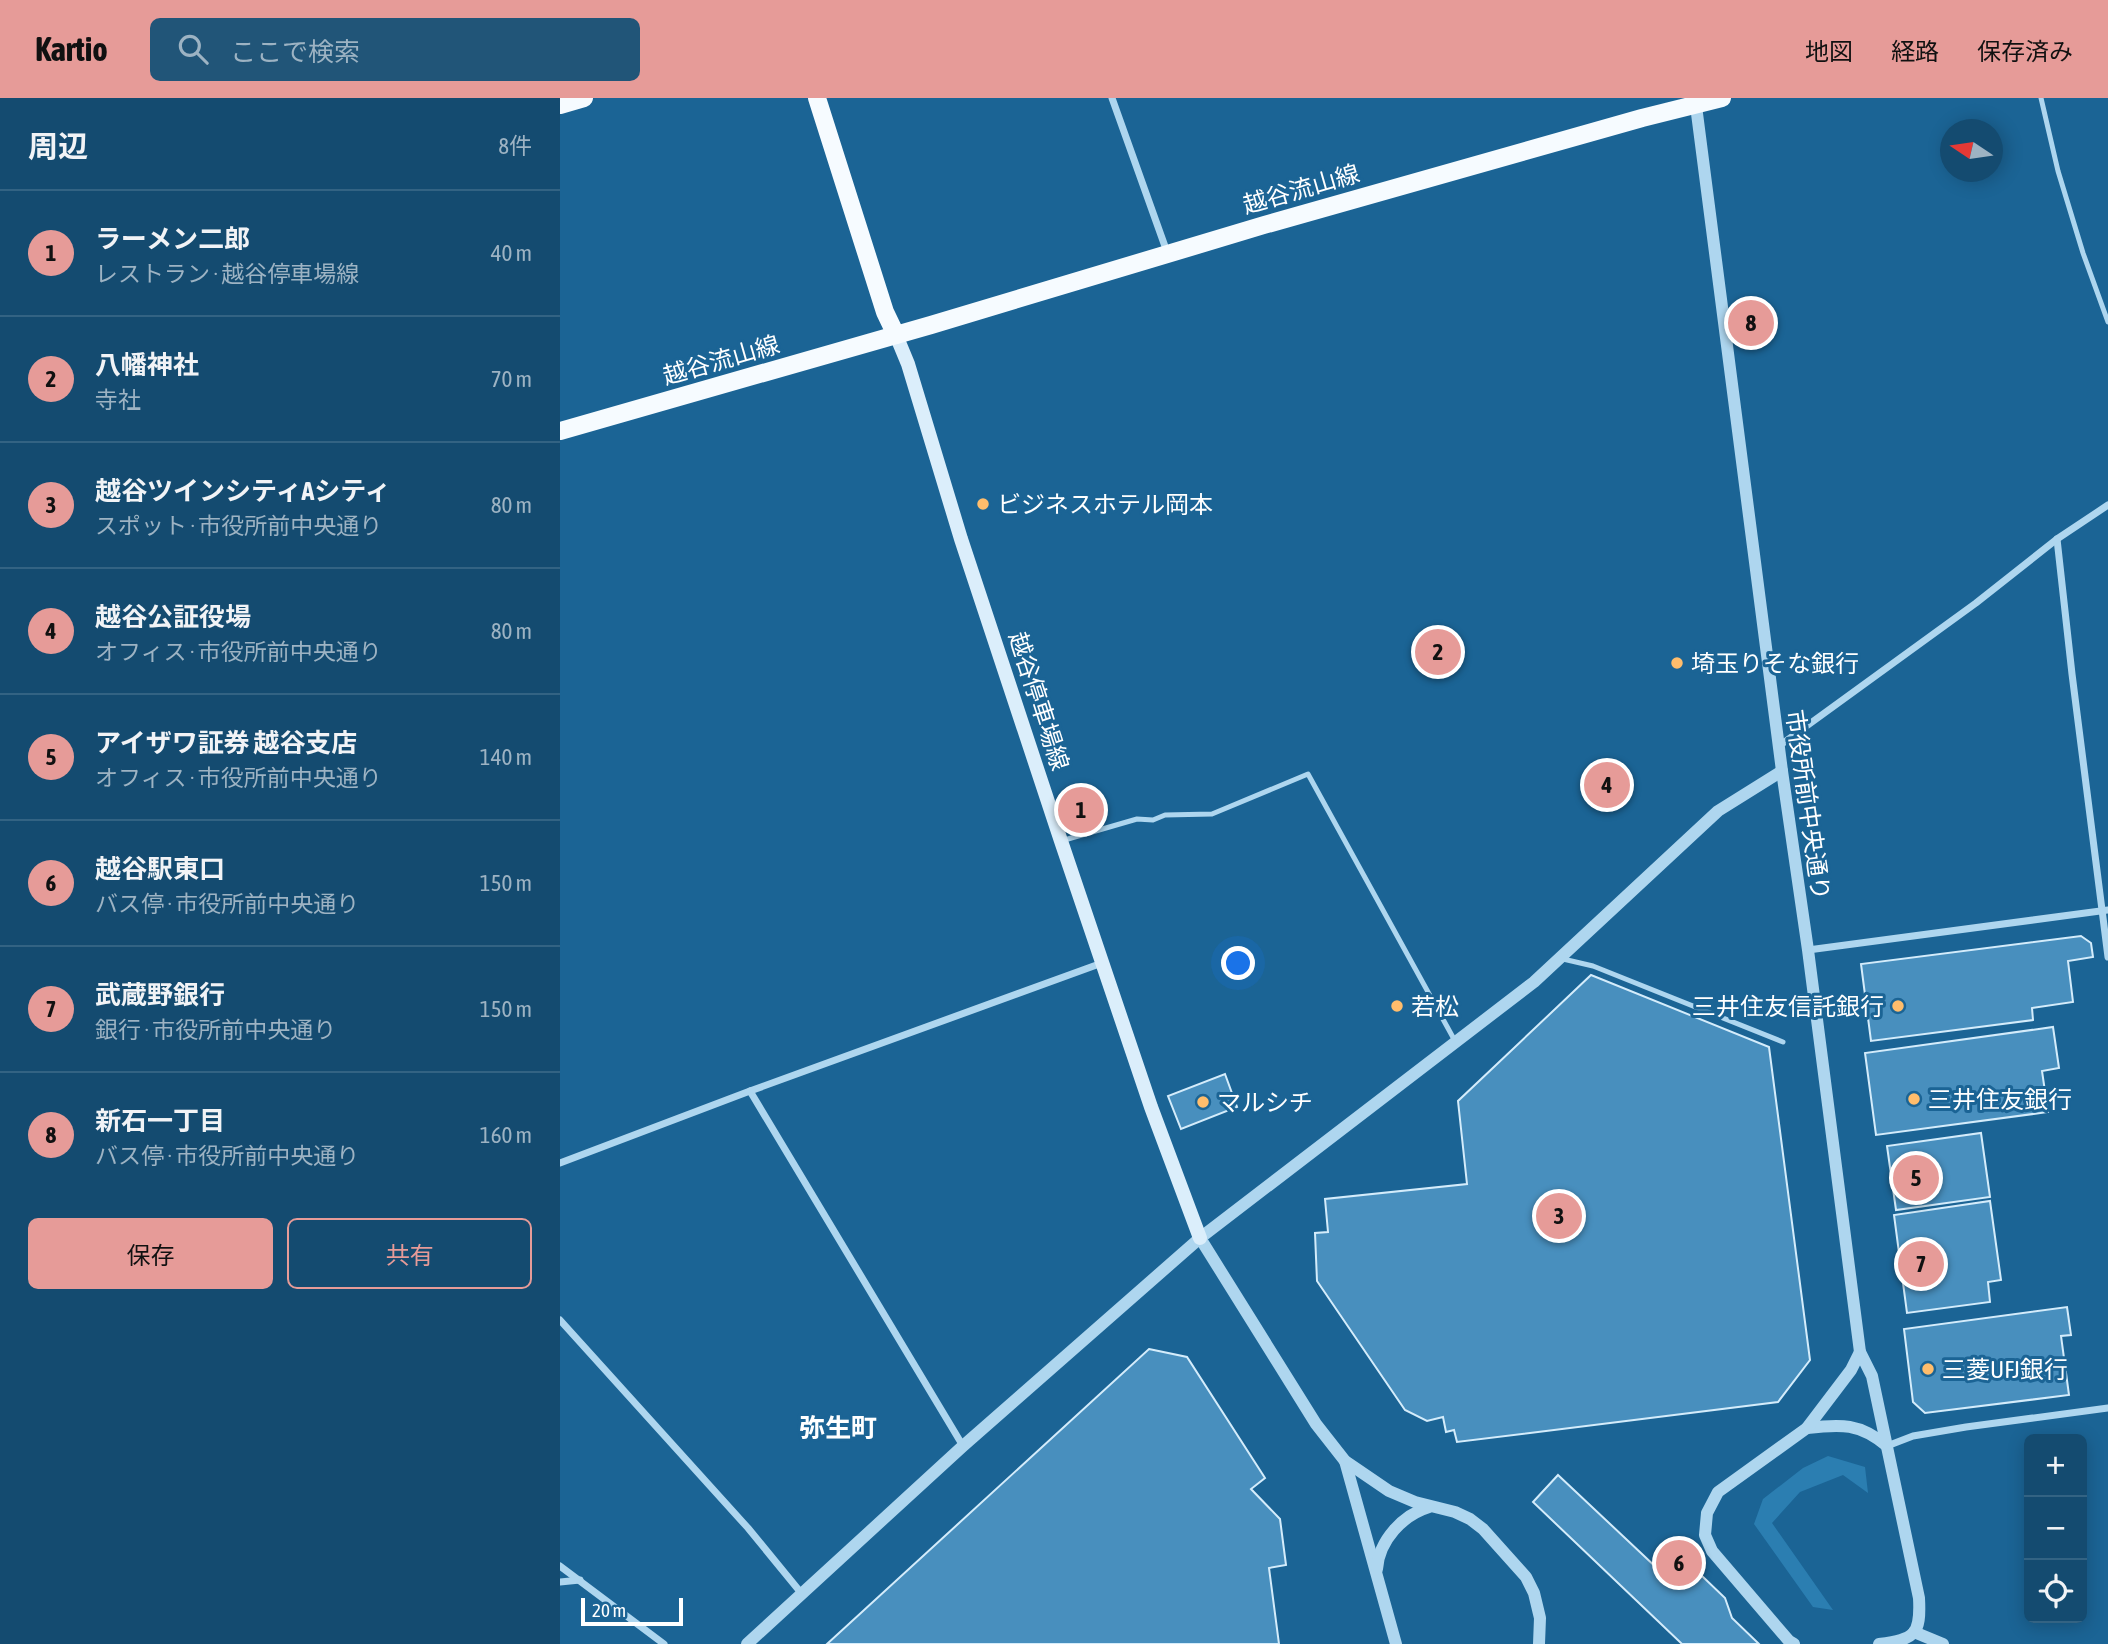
<!DOCTYPE html>
<html lang="ja">
<head>
<meta charset="utf-8">
<style>
  :root { --surface:#144b70; --page:#215578; --text:#f1f3f6; --muted:#9db3c3; --line:#336383; --accent:#e69b98 }
  body { margin:0; font-family:"Asap Condensed","Noto Sans JP",sans-serif; background:var(--page); color:var(--text) }
  .controls { position:absolute; right:21px; bottom:21px; display:grid; overflow:hidden; border-radius:10px; box-shadow:0 4px 18px #0003 }
  .controls button { width:63px; height:63px; display:grid; place-items:center; padding:0; border:0; border-bottom:2px solid var(--line); background:var(--surface); color:var(--text); font:35px sans-serif }
  .compass { position:absolute; left:1380px; top:21px; width:63px; height:63px; border-radius:50%; background:var(--surface); box-shadow:0 4px 18px #0003; rotate:283deg }
  .scale { position:absolute; left:21px; bottom:18px; width:102px; box-sizing:border-box; padding-left:7px; border:4px solid #fff; border-top:0; font-size:19px; line-height:24px; white-space:nowrap; color:#fff; -webkit-text-stroke:5px #1b6495; paint-order:stroke }
  .you { position:absolute; left:679px; top:866px; width:24px; height:24px; margin:-18px; border:5px solid #fff; border-radius:50%; background:#1a73e8; box-shadow:0 0 0 10px #1a73e833 }
  .badge { display:grid; place-items:center; width:46px; height:46px; border-radius:50%; background:var(--accent); color:#111; font-size:23px; font-weight:700 }
  .pin { position:absolute; translate:-50% -50%; border:4px solid #fff; box-shadow:0 2px 7px #0006 }
  .list { margin:0; padding:0; list-style:none }
  h2 { display:flex; justify-content:space-between; align-items:center; height:91px; margin:0; padding:0 28px; font-size:30px }
  h2 small { font-size:23px; font-weight:400; color:var(--muted) }
  .list li { display:grid; grid-template-columns:46px 1fr auto; gap:21px; align-items:center; box-sizing:border-box; height:126px; padding:0 28px; border-top:2px solid var(--line) }
  .list b { display:block; font-size:26px; white-space:nowrap }
  .list p { margin:0; font-size:23px; white-space:nowrap; color:var(--muted) }
  .list em { font-size:23px; font-style:normal; color:var(--muted) }
  .actions { display:flex; gap:14px; padding:21px 28px }
  .actions a { flex:1; padding:16px 0; border:2px solid var(--accent); border-radius:10px; text-align:center; font-size:24px; color:var(--accent) }
  .actions .main { background:var(--accent); color:#111 }
  .icon { flex:none; width:38px; height:38px; fill:none; stroke:currentColor; stroke-width:2; stroke-linecap:round; stroke-linejoin:round }
  .map { position:relative; flex:none; width:1548px; height:1546px; overflow:hidden }
  header { display:flex; align-items:center; gap:42px; box-sizing:border-box; height:98px; padding:0 35px; background:var(--accent); color:#111 }
  header strong { font-size:33px }
  nav { display:flex; gap:38px; margin-inline-start:auto; font-size:24px }
  .search { width:490px; height:63px; background:var(--page); display:flex; align-items:center; gap:18px; box-sizing:border-box; padding:0 24px; border-radius:10px; color:var(--muted); font-size:26px }
  main { display:flex }
  aside { flex:1; background:var(--surface) }
  .map>svg:first-child { display:block }
  .green { fill:#2b7eb1 }
  .building { fill:#488fbe; stroke:#d4ecfb; stroke-width:2 }
  .lines { fill:none; stroke-linecap:round; stroke-linejoin:round }
  .service { stroke:#aed6ef; stroke-width:5 }
  .minor { stroke:#aed6ef; stroke-width:7 }
  .tertiary { stroke:#aed6ef; stroke-width:12 }
  .secondary { stroke:#dbeefb; stroke-width:14 }
  .primary { stroke:#f6fbff; stroke-width:18 }
  .poi-dot { fill:#ffbd6c; stroke:#1b6495; stroke-width:2.5 }
  .labels { text-anchor:middle; dominant-baseline:central; stroke-width:6; stroke-linejoin:round; paint-order:stroke }
  .street-label { font-size:24px; fill:#fff; stroke:#1b6495 }
  .poi-label { font-size:24px; fill:#fff; stroke:#1b6495; text-anchor:start }
  .neighbourhood-label { font-size:26px; font-weight:bold; fill:#fff; stroke:#1b6495 }
</style>
</head>
<body>
<header>
<strong>Kartio</strong>
<div class="search"><svg class="icon" aria-label="search" viewBox="0 0 24 24"><circle cx="10" cy="10" r="6"/><path d="M15 15l6 6"/></svg>ここで検索</div>
<nav><a>地図</a><a>経路</a><a>保存済み</a></nav>
</header>
<main>
<aside>
<h2>周辺<small>8件</small></h2>
<ul class="list">
<li><span class="badge">1</span><div><b>ラーメン二郎</b><p>レストラン · 越谷停車場線</p></div><em>40 m</em></li>
<li><span class="badge">2</span><div><b>八幡神社</b><p>寺社</p></div><em>70 m</em></li>
<li><span class="badge">3</span><div><b>越谷ツインシティAシティ</b><p>スポット · 市役所前中央通り</p></div><em>80 m</em></li>
<li><span class="badge">4</span><div><b>越谷公証役場</b><p>オフィス · 市役所前中央通り</p></div><em>80 m</em></li>
<li><span class="badge">5</span><div><b>アイザワ証券 越谷支店</b><p>オフィス · 市役所前中央通り</p></div><em>140 m</em></li>
<li><span class="badge">6</span><div><b>越谷駅東口</b><p>バス停 · 市役所前中央通り</p></div><em>150 m</em></li>
<li><span class="badge">7</span><div><b>武蔵野銀行</b><p>銀行 · 市役所前中央通り</p></div><em>150 m</em></li>
<li><span class="badge">8</span><div><b>新石一丁目</b><p>バス停 · 市役所前中央通り</p></div><em>160 m</em></li>
</ul>
<div class="actions"><a class="main">保存</a><a>共有</a></div>
</aside>
<div class="map">
<svg width="1548" height="1546" viewBox="0 0 1548 1546">
  <rect width="100%" height="100%" fill="#1b6495"/>
  <path class="green" d="M 1268,1358 L 1305,1369 L 1308,1395 L 1283,1377 L 1240,1394 L 1212,1425 L 1273,1512 L 1253,1509 L 1194,1426 L 1203,1401 L 1243,1370 Z"/>
  <g class="building">
    <path d="M 1521,838 L 1531,845 L 1533,859 L 1508,863 L 1513,904 L 1472,910 L 1473,922 L 1311,943 L 1301,866 Z"/>
    <path d="M 1031,877 L 1209,949 L 1250,1262 L 1218,1304 L 897,1344 L 894,1332 L 886,1334 L 883,1319 L 867,1323 L 845,1312 L 757,1183 L 755,1135 L 768,1134 L 765,1101 L 907,1086 L 898,1003 Z"/>
    <path d="M 1493,929 L 1499,970 L 1482,973 L 1488,1014 L 1316,1037 L 1305,955 Z"/>
    <path d="M 665,976 L 677,1009 L 621,1031 L 608,998 Z"/>
    <path d="M 1421,1035 L 1430,1099 L 1336,1112 L 1327,1048 Z"/>
    <path d="M 1430,1103 L 1441,1182 L 1428,1184 L 1430,1204 L 1347,1215 L 1334,1117 Z"/>
    <path d="M 1507,1209 L 1511,1237 L 1501,1238 L 1509,1297 L 1365,1315 L 1353,1304 L 1344,1231 Z"/>
    <path d="M 589,1251 L 627,1259 L 705,1380 L 691,1391 L 720,1421 L 726,1467 L 709,1470 L 719,1546 L 267,1546 Z"/>
    <path d="M 998,1377 L 1099,1472 L 1116,1453 L 1165,1500 L 1172,1520 L 1199,1546 L 1122,1546 L 973,1404 Z"/>
  </g>
  <g class="lines">
    <g class="service">
      <path d="M 1481,0 L 1498,73 L 1523,155 L 1548,224"/>
      <path d="M 501,743 L 577,721 L 593,722 L 605,717 L 652,716 L 748,676 L 895,943"/>
      <path d="M 1003,861 L 1033,868 L 1223,944"/>
    </g>
    <g class="minor">
      <path d="M 552,0 L 607,154"/>
      <path d="M 1497,441 L 1512,576 L 1548,859"/>
      <path d="M 1219,648 L 1416,505 L 1497,441 L 1548,407"/>
      <path d="M 1248,852 L 1548,812"/>
      <path d="M 190,993 L 403,1348"/>
      <path d="M 0,1065 L 190,993 L 542,865"/>
      <path d="M 0,1222 L 188,1430 L 242,1496"/>
      <path d="M 1327,1348 L 1353,1338 L 1406,1329 L 1548,1310"/>
      <path d="M 0,1468 L 104,1546"/>
      <path d="M 0,1484 L 20,1482"/>
    </g>
    <g class="tertiary">
      <path d="M 1135,0 L 1222,673 L 1248,852 L 1300,1254 L 1312,1278 L 1359,1500 C 1361,1537 1355,1541 1319,1546"/>
      <path d="M 640,1140 L 756,1326 L 785,1363 L 829,1393 L 855,1404 L 895,1414 L 910,1421 L 923,1431 L 966,1479 L 974,1495 L 980,1520 L 979,1546"/>
      <path d="M 1247,1330 C 1281,1326 1300,1325 1327,1348"/>
      <path d="M 785,1363 L 836,1546"/>
      <path d="M 817,1471 C 819,1442 843,1417 869,1409"/>
      <path d="M 1354,1534 L 1383,1546"/>
      <path d="M 187,1546 L 403,1348 L 640,1140 L 974,884 L 1158,713 L 1222,673"/>
      <path d="M 1234,1546 L 1229,1543 L 1152,1453 L 1145,1437 L 1147,1415 L 1158,1394 L 1247,1330 L 1291,1272 L 1300,1254"/>
    </g>
    <path class="secondary" d="M 336,237 L 348,266 L 401,441 L 501,743 L 591,1009 L 640,1140"/>
    <g class="primary">
      <path d="M 257,0 L 325,214 L 336,237"/>
      <path d="M 0,7 L 24,0"/>
      <path d="M 0,333 L 371,227 L 704,127 L 1082,20 L 1162,0"/>
    </g>
  </g>
  <g class="poi-dot">
    <circle cx="423" cy="406" r="7"/>
    <circle cx="1117" cy="565" r="7"/>
    <circle cx="837" cy="908" r="7"/>
    <circle cx="1338" cy="908" r="7"/>
    <circle cx="1354" cy="1001" r="7"/>
    <circle cx="643" cy="1004" r="7"/>
    <circle cx="1368" cy="1271" r="7"/>
  </g>
  <g class="labels">
    <g class="street-label">
      <text transform="translate(741 91) rotate(-16)">越谷流山線</text>
      <text transform="translate(161 262) rotate(-16)">越谷流山線</text>
      <text transform="translate(479 603) rotate(72)">越谷停車場線</text>
      <text transform="translate(1248 707) rotate(82)">市役所前中央通り</text>
    </g>
    <g class="poi-label">
      <text x="437" y="406">ビジネスホテル岡本</text>
      <text x="1131" y="565">埼玉りそな銀行</text>
      <text x="851" y="908">若松</text>
      <text x="1324" y="908" text-anchor="end">三井住友信託銀行</text>
      <text x="1368" y="1001">三井住友銀行</text>
      <text x="657" y="1004">マルシチ</text>
      <text x="1382" y="1271">三菱UFJ銀行</text>
    </g>
    <g class="neighbourhood-label">
      <text x="278" y="1330">弥生町</text>
    </g>
  </g>
</svg>
<div class="controls">
<button>+</button>
<button>−</button>
<button><svg class="icon" aria-label="locate" viewBox="0 0 24 24"><circle cx="12" cy="12" r="6"/><path d="M12 2v4M12 18v4M2 12h4M18 12h4"/></svg></button>
</div>
<svg class="compass" viewBox="-18 -18 36 36"><path d="M0-13l5 13h-10z" fill="#e53935"/><path d="M0 13l5-13h-10z" fill="#9db3c3"/></svg>
<div class="scale">20 m</div>
<div class="you"></div>
<div class="pin badge" style="left:521px;top:712px">1</div>
<div class="pin badge" style="left:878px;top:554px">2</div>
<div class="pin badge" style="left:999px;top:1118px">3</div>
<div class="pin badge" style="left:1047px;top:687px">4</div>
<div class="pin badge" style="left:1356px;top:1080px">5</div>
<div class="pin badge" style="left:1119px;top:1465px">6</div>
<div class="pin badge" style="left:1361px;top:1166px">7</div>
<div class="pin badge" style="left:1191px;top:225px">8</div>
</div>
</main>
</body>
</html>
